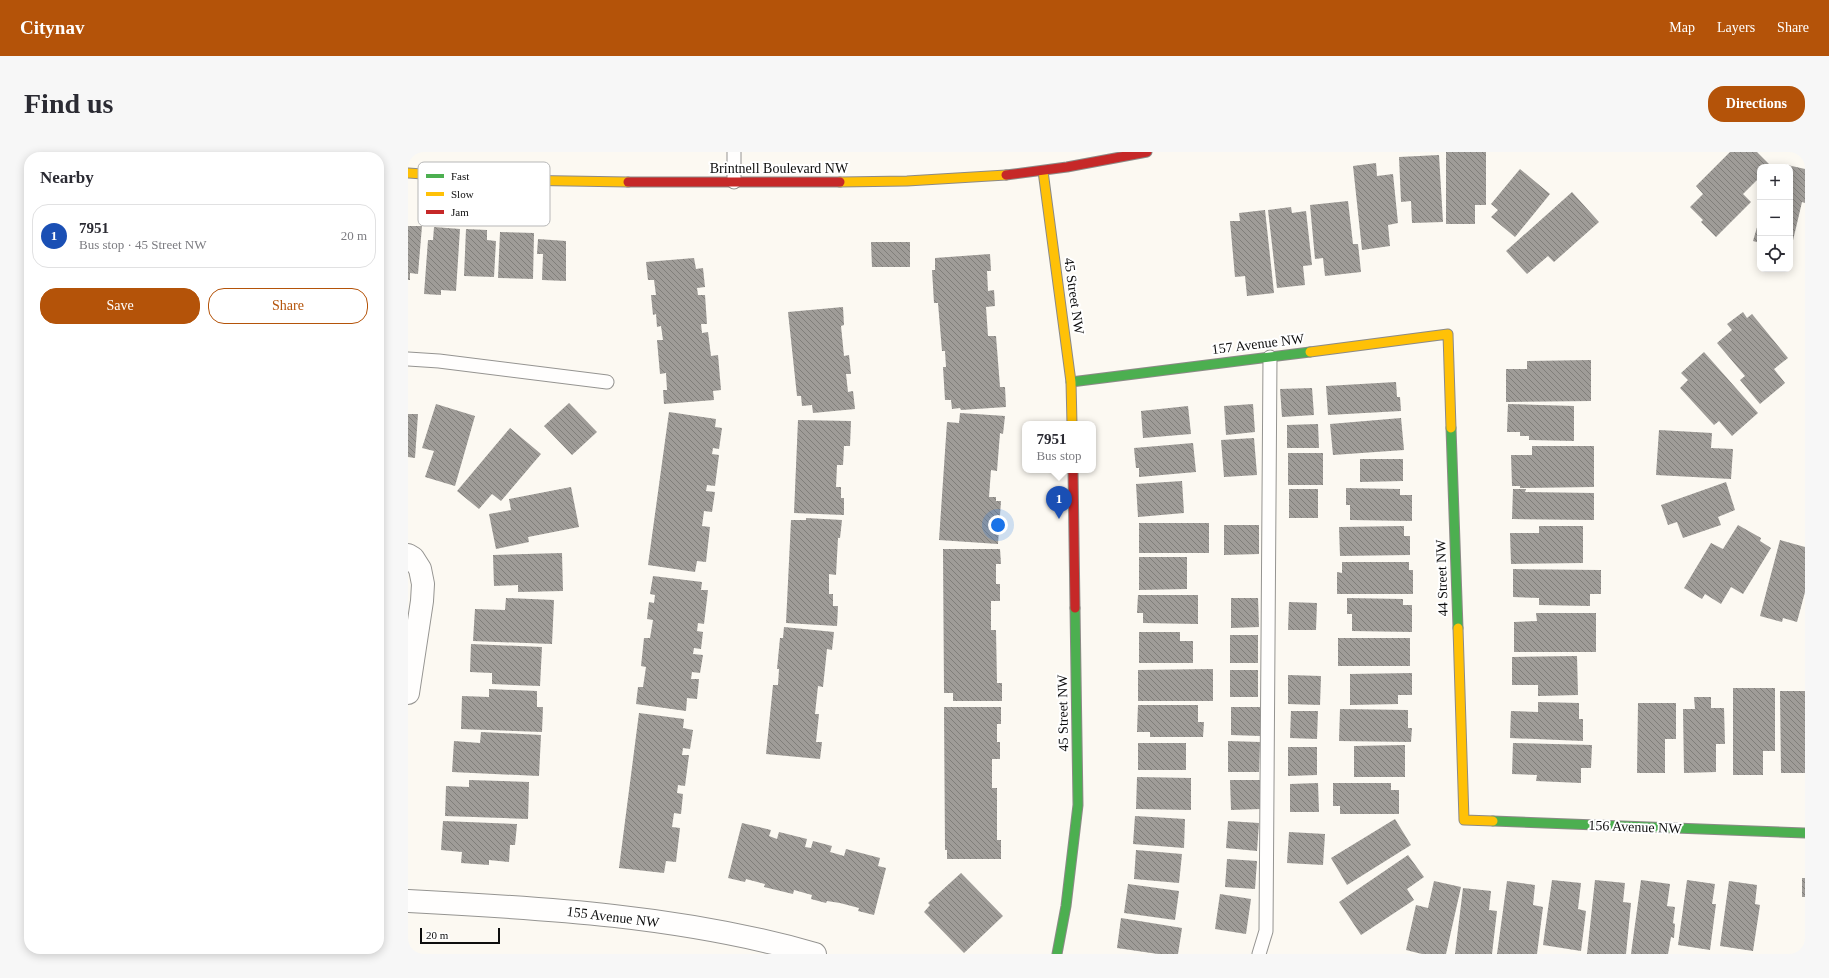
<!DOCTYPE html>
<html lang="en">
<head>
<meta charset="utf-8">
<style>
  :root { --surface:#fff; --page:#f7f7f7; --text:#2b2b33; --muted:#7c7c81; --line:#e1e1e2; --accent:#b45309 }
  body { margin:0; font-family:"Times New Roman",serif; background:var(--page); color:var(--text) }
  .controls { position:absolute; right:12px; top:12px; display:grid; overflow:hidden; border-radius:8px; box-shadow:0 2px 10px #0003 }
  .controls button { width:36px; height:36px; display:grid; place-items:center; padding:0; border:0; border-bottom:1px solid var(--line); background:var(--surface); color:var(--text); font:20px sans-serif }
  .scale { position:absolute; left:12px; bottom:10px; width:80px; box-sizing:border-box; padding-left:4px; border:2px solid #0e0e0e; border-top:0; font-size:11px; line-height:14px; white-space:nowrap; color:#0e0e0e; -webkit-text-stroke:3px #fff; paint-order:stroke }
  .you { position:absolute; left:590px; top:373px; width:14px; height:14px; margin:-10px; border:3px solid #fff; border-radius:50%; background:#1a73e8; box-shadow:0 0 0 6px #1a73e833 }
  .badge { display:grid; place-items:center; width:26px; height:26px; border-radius:50%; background:var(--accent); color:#fff; font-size:13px; font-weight:700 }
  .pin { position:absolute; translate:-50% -33px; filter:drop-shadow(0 1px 2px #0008) }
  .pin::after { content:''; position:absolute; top:21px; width:14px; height:12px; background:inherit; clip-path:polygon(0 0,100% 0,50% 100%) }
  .popup { position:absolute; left:614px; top:269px; width:74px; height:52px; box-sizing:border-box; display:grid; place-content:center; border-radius:8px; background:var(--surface); filter:drop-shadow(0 1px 3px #0005); font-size:13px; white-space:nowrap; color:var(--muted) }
  .popup b { font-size:15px; color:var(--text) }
  .popup::after { content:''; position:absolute; left:50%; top:100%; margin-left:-8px; border:8px solid transparent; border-top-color:var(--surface) }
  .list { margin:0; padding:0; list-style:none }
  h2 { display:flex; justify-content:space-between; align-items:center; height:52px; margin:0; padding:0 16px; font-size:17px }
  h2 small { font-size:13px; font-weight:400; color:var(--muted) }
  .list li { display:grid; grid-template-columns:26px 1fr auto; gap:12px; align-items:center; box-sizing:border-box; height:64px; margin:0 8px 8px; padding:0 8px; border:1px solid var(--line); border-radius:16px }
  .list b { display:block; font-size:15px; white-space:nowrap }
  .list p { margin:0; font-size:13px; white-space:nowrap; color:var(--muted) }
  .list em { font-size:13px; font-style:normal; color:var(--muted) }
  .actions { display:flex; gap:8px; padding:12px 16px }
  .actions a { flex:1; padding:9px 0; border:1px solid var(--accent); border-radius:16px; text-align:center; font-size:14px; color:var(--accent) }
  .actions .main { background:var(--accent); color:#fff }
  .icon { flex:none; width:22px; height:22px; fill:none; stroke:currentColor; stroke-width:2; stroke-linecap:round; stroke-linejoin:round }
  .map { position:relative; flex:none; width:1397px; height:802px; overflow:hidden; border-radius:16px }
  header { display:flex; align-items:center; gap:24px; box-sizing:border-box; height:56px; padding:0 20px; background:var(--accent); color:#fff }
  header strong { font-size:19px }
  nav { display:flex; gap:22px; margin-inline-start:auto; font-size:14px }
  .intro { display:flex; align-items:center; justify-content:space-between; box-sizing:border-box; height:96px; padding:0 24px }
  h1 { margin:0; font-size:28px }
  .button { padding:10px 18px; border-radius:16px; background:var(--accent); color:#fff; font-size:14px; font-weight:700 }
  main { display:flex; gap:24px; padding:0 24px }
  aside { flex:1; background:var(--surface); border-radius:16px; box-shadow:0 2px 10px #0003 }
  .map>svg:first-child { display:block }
  .building { fill:url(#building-back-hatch) }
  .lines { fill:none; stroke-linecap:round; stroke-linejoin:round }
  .lane-casing { stroke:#959491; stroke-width:15 }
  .street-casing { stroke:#959491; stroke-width:24 }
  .fast-casing { stroke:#8c8a87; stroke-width:11 }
  .slow-casing { stroke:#8c8a87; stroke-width:11 }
  .jam-casing { stroke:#8c8a87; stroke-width:11 }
  .lane { stroke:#fffefd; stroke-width:13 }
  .street { stroke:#fffefd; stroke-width:22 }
  .fast { stroke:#4caf50; stroke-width:9 }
  .slow { stroke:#ffc107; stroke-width:9 }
  .jam { stroke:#c62828; stroke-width:9 }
  .labels { text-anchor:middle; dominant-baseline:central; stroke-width:4; stroke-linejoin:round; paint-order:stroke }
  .street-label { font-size:14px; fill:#0e0e0e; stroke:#fff }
  .key { fill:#fff; stroke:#b7b7b7; stroke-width:1 }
  .key-label { font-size:11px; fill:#0e0e0e }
</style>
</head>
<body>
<header>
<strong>Citynav</strong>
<nav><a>Map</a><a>Layers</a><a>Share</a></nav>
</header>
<div class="intro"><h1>Find us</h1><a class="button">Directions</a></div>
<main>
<aside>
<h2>Nearby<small></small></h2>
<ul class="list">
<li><span class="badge" style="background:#1a4fb4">1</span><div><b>7951</b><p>Bus stop · 45 Street NW</p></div><em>20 m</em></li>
</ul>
<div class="actions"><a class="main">Save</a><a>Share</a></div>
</aside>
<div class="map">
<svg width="1397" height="802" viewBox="0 0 1397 802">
  <defs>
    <pattern id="building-back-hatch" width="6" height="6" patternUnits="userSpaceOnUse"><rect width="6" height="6" fill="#9f9c98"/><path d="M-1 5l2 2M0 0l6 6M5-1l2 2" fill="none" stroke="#807e7a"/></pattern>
  </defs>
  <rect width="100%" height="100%" fill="#fcf9f2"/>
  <g class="building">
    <path d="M 1038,0 L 1078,0 L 1078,53 L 1067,53 L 1067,72 L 1038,72 Z"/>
    <path d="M 1322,0 L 1349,0 L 1363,14 L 1352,15 L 1352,25 L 1335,42 L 1343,50 L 1308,85 L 1293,70 L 1295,68 L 1282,55 L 1295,42 L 1288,34 Z"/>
    <path d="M 1031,3 L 1035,70 L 1004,71 L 1003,49 L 993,50 L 991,5 Z"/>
    <path d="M 968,11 L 969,24 L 985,22 L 990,71 L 980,73 L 982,94 L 954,98 L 945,14 Z"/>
    <path d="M 1375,12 L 1397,17 L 1397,51 L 1394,50 L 1383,97 L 1382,15 L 1375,15 Z"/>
    <path d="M 1112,17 L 1142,42 L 1107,85 L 1083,65 L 1090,58 L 1083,52 Z"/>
    <path d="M 1164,40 L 1191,70 L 1146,110 L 1140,104 L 1119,122 L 1098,99 Z"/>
    <path d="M 940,49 L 945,92 L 950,92 L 953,120 L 917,124 L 915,106 L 907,107 L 902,53 Z"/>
    <path d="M 883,55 L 884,61 L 898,59 L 904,113 L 895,114 L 897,133 L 869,136 L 860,58 Z"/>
    <path d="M 857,58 L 866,141 L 839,144 L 837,124 L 827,125 L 822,69 L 832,69 L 831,61 Z"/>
    <path d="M 1352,65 L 1352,91 L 1345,89 Z"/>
    <path d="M 0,74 L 14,74 L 10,122 L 2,121 L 2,128 L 0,128 Z"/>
    <path d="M 26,75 L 52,77 L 48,139 L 33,138 L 33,143 L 16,142 L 20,88 L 25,88 Z"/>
    <path d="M 58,77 L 79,78 L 79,88 L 88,89 L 86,125 L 56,124 Z"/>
    <path d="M 92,80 L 126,81 L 125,127 L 90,126 Z"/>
    <path d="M 130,87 L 158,89 L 158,129 L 134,128 L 135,102 L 129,102 Z"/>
    <path d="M 463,90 L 502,90 L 502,115 L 464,115 Z"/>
    <path d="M 582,102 L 583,119 L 579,119 L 580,139 L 586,138 L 587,154 L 578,155 L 580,184 L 588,184 L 592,235 L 597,235 L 598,255 L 553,258 L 552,256 L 544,257 L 543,248 L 537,248 L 535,215 L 538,215 L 537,199 L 534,199 L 530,151 L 526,151 L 524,118 L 527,118 L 527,106 Z"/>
    <path d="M 286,106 L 288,117 L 295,116 L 297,135 L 289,136 L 290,143 L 297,143 L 299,172 L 293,172 L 294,181 L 300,180 L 303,204 L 310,203 L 313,238 L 305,239 L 306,248 L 256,252 L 255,238 L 259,238 L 258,221 L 252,222 L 249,188 L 255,188 L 253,174 L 249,175 L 248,162 L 245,163 L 243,143 L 248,143 L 246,128 L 240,128 L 238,110 Z"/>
    <path d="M 435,155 L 436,173 L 433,174 L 436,204 L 441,203 L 443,222 L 438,222 L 440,240 L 445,239 L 447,257 L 405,261 L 404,253 L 394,254 L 393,244 L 389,244 L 380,160 Z"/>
    <path d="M 1335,160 L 1339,166 L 1344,162 L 1380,206 L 1366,217 L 1377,231 L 1352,252 L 1332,228 L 1337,224 L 1309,191 L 1324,178 L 1319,172 Z"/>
    <path d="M 1296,200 L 1350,261 L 1324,284 L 1311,269 L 1306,273 L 1272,236 L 1280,228 L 1273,221 Z"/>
    <path d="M 1183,208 L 1183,249 L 1098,250 L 1098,217 L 1119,217 L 1119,209 Z"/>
    <path d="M 988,230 L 989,245 L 992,245 L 993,259 L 920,263 L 918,234 Z"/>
    <path d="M 904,236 L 906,263 L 874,265 L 872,237 Z"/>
    <path d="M 161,251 L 189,280 L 164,303 L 136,274 Z"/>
    <path d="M 28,252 L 67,264 L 47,334 L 17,325 L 26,299 L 14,296 Z"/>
    <path d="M 845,252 L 847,280 L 818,283 L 816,254 Z"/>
    <path d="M 1100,252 L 1166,254 L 1166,289 L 1121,288 L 1121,284 L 1112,284 L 1112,280 L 1099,280 Z"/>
    <path d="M 780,254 L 783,282 L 735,286 L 733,259 Z"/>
    <path d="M 261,260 L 308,267 L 307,275 L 314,276 L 311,297 L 305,296 L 304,302 L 311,303 L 307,334 L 299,333 L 298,339 L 307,340 L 304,360 L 296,359 L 294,374 L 302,375 L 298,410 L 289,409 L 287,420 L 240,413 Z"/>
    <path d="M 552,261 L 597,264 L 595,282 L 592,281 L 589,319 L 583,318 L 581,345 L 588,345 L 588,349 L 593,349 L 590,392 L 531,388 L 539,270 L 551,271 Z"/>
    <path d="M 0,262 L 10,262 L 7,306 L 0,305 Z"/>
    <path d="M 993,266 L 996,298 L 925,303 L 922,272 Z"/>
    <path d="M 390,268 L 443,269 L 442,294 L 436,294 L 435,313 L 429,313 L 428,335 L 433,335 L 433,346 L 436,346 L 436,363 L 386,361 Z"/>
    <path d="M 910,272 L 911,296 L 879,296 L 879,273 Z"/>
    <path d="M 102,276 L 133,302 L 93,349 L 84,342 L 71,357 L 49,339 Z"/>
    <path d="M 1251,278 L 1304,281 L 1303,296 L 1325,297 L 1323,327 L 1248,323 Z"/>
    <path d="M 846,286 L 849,323 L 816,325 L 813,288 Z"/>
    <path d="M 785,291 L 788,320 L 731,325 L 731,316 L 728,316 L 726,296 Z"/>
    <path d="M 1124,294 L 1186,294 L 1186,335 L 1112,336 L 1112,334 L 1104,334 L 1103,303 L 1124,303 Z"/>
    <rect x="880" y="301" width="35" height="32"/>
    <path d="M 952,307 L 995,307 L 995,329 L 952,330 Z"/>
    <path d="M 774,329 L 776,361 L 730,365 L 728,332 Z"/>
    <path d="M 1318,330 L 1327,358 L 1310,365 L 1313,373 L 1275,386 L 1269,370 L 1260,373 L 1253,353 Z"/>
    <path d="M 163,335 L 171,375 L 120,385 L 121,390 L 88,397 L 81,362 L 103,358 L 101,347 Z"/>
    <path d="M 938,336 L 992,337 L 992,343 L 1004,343 L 1004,369 L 942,368 L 942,353 L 938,353 Z"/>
    <rect x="881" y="337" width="29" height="29"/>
    <path d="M 1105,337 L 1118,337 L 1117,340 L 1186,341 L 1186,368 L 1104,367 Z"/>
    <path d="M 398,366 L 434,368 L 432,386 L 430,386 L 428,423 L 421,422 L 421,442 L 425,442 L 425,454 L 430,454 L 429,474 L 378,471 L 383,368 L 398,368 Z"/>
    <rect x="731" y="371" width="70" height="30"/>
    <path d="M 816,373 L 851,373 L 851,402 L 816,403 Z"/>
    <path d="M 1330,373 L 1353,386 L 1352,389 L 1363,396 L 1335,442 L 1323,435 L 1313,452 L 1297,442 L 1294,447 L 1276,436 L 1303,391 L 1315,397 Z"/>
    <path d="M 996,374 L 996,384 L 1002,384 L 1002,403 L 932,404 L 931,375 Z"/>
    <path d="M 1131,374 L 1175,374 L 1175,411 L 1103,412 L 1102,381 L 1131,381 Z"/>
    <path d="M 1372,388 L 1397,395 L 1397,440 L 1389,470 L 1375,466 L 1374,470 L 1352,464 Z"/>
    <path d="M 535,397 L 592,397 L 593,412 L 588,412 L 588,432 L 592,432 L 592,449 L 583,449 L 583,478 L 588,478 L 589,531 L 594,531 L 594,549 L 545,549 L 545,541 L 536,541 Z"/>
    <path d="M 154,401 L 155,439 L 110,440 L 110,433 L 86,434 L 85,403 Z"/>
    <path d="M 731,405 L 779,405 L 779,437 L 731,438 Z"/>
    <path d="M 934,410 L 1001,410 L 1001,418 L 1005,418 L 1005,442 L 929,442 L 929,420 L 934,421 Z"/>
    <path d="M 1105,417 L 1193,418 L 1193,442 L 1182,442 L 1182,454 L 1131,453 L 1131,446 L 1105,445 Z"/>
    <path d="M 245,424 L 294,430 L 293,438 L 300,438 L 296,472 L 290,471 L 289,479 L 295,480 L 293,497 L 286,496 L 285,502 L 295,503 L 292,521 L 284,520 L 283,527 L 291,527 L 289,547 L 279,546 L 278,559 L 228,552 L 230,535 L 235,535 L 238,515 L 233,514 L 236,486 L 242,486 L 245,468 L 239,467 L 241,450 L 246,451 L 247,443 L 242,442 Z"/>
    <path d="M 730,443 L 790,443 L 790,472 L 735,471 L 735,461 L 729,461 Z"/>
    <path d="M 98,446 L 146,448 L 144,492 L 65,489 L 67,457 L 97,458 Z"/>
    <path d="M 823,446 L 850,446 L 851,475 L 823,476 Z"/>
    <path d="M 939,446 L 995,447 L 995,453 L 1004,453 L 1004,480 L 944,479 L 944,462 L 939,462 Z"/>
    <path d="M 881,450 L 909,451 L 908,478 L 880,478 Z"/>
    <path d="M 1128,461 L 1188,461 L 1188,500 L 1106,500 L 1106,470 L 1129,469 Z"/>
    <path d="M 376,475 L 426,480 L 424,498 L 419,497 L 415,535 L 410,534 L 407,562 L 411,562 L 408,590 L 414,590 L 412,607 L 358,602 L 365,533 L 370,533 L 371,517 L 369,517 L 372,486 L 375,486 Z"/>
    <path d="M 731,480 L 772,480 L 772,489 L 785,489 L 785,511 L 731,511 Z"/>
    <rect x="822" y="483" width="28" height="28"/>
    <rect x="930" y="486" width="72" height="28"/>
    <path d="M 63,492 L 134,495 L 132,534 L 84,532 L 84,521 L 62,520 Z"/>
    <path d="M 1169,504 L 1170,543 L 1130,544 L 1130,533 L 1104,533 L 1104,505 Z"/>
    <path d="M 805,517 L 805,549 L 730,549 L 730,518 Z"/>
    <rect x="822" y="518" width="28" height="27"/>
    <path d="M 1004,521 L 1004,543 L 990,543 L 990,552 L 942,553 L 942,522 Z"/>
    <path d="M 880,523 L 913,524 L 912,553 L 880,552 Z"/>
    <path d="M 1325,536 L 1367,536 L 1367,599 L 1355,599 L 1355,623 L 1325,623 Z"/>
    <path d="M 81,537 L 129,539 L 129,555 L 135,555 L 134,580 L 53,577 L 54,544 L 81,545 Z"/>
    <path d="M 1372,539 L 1397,539 L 1397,621 L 1373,621 Z"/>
    <path d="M 1286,545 L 1303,545 L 1303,556 L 1316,556 L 1317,592 L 1308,592 L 1308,620 L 1276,621 L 1275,557 L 1287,557 Z"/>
    <path d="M 1130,550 L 1171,551 L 1171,567 L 1175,567 L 1175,589 L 1102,586 L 1103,559 L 1130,560 Z"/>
    <path d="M 1230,551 L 1268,551 L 1268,587 L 1257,587 L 1257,621 L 1229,621 Z"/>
    <path d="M 730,553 L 790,553 L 790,570 L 796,570 L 795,585 L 742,585 L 742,580 L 729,580 Z"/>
    <path d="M 536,555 L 593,555 L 593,572 L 589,572 L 589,590 L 592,590 L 592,607 L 584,607 L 584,636 L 589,636 L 589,688 L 593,688 L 593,707 L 539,707 L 539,698 L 537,698 Z"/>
    <path d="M 823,555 L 852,555 L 852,584 L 823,583 Z"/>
    <path d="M 932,557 L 1000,558 L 1000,576 L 1004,576 L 1003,590 L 931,589 Z"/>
    <path d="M 883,559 L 910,559 L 909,587 L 882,586 Z"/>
    <path d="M 231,561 L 276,567 L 275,576 L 285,578 L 282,597 L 275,596 L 274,603 L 281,603 L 277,634 L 270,633 L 269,641 L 275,642 L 273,662 L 266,661 L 264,675 L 272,676 L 268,710 L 258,709 L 256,721 L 211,716 Z"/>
    <path d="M 73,580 L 133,583 L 131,624 L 44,620 L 46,589 L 72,591 Z"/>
    <path d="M 820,589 L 852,590 L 851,620 L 820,620 Z"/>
    <rect x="730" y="591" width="48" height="27"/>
    <path d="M 1105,591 L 1184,593 L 1183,616 L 1173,616 L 1173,631 L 1128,629 L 1129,623 L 1104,622 Z"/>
    <path d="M 997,593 L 997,625 L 946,625 L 946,594 Z"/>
    <path d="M 880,595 L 909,595 L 909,623 L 880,624 Z"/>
    <path d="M 729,625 L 783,626 L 783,658 L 728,657 Z"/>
    <path d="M 61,628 L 121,630 L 120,667 L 37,664 L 38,634 L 61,635 Z"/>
    <path d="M 822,628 L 853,628 L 853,657 L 823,658 Z"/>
    <path d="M 910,631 L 911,660 L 882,660 L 882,632 Z"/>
    <path d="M 925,631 L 983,631 L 983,638 L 991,638 L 991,662 L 932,662 L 932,654 L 925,654 Z"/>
    <path d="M 727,664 L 777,667 L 776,696 L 725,692 Z"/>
    <path d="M 987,667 L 1003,693 L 939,733 L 923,706 Z"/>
    <path d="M 35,669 L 109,672 L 107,693 L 102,693 L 101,710 L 81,708 L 81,713 L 53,711 L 54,700 L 33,698 Z"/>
    <path d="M 820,669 L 851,671 L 849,699 L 818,696 Z"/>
    <path d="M 334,671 L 363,678 L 361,684 L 369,687 L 371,680 L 399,687 L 397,695 L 403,696 L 405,689 L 424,694 L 422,700 L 436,704 L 438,697 L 472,706 L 470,714 L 478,716 L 466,763 L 450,759 L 451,756 L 432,751 L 419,749 L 418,751 L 403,747 L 404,743 L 386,738 L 385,742 L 356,735 L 357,732 L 338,727 L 337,730 L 320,726 Z"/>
    <path d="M 881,680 L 917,682 L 915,713 L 879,711 Z"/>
    <path d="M 728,698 L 774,702 L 771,731 L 726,727 Z"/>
    <path d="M 1000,703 L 1016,725 L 999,737 L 1006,748 L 953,783 L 931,750 Z"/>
    <path d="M 819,707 L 849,709 L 847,737 L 817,735 Z"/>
    <path d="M 553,721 L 595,764 L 556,801 L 516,760 L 522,753 L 520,751 Z"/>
    <rect x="1394" y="726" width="3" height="19"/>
    <path d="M 1144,728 L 1173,731 L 1170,757 L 1178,759 L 1173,799 L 1135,793 Z"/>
    <path d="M 1187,728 L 1217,731 L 1215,750 L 1223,751 L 1218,802 L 1179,802 Z"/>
    <path d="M 1233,728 L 1262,732 L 1259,754 L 1267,755 L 1265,771 L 1267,772 L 1266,786 L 1263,785 L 1260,802 L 1223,802 Z"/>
    <path d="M 1279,728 L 1307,732 L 1304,752 L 1308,752 L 1302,798 L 1270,793 Z"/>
    <path d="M 1026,729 L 1053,735 L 1038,802 L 1014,802 L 998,798 L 1008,753 L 1020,756 Z"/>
    <path d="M 1099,729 L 1127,733 L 1125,753 L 1135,755 L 1129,802 L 1089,802 Z"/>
    <path d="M 1321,729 L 1349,733 L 1347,752 L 1352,753 L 1345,799 L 1312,794 Z"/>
    <path d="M 720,732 L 771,739 L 767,768 L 716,761 Z"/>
    <path d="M 1055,736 L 1083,739 L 1081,758 L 1089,759 L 1084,802 L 1047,802 Z"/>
    <path d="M 812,742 L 843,747 L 838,782 L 807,777 Z"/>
    <path d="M 713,766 L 774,776 L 770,802 L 750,802 L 709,796 Z"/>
  </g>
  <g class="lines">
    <defs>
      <g id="lane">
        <path d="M 326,30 L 326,0"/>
        <path d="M 0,207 L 31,209 L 199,230"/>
        <path d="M 851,802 L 858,779 L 862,205"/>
      </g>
      <g id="street">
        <path d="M 0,403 L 5,406 L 12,417 L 15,432 L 14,449 L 0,541"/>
        <path d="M 0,749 C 137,756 275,764 407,802"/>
      </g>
      <g id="fast">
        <path d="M 663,230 L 902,200"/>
        <path d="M 1043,276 L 1050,476"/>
        <path d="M 1085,669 L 1397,681"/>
        <path d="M 649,802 L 658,754 L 670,653 L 667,456"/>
      </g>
      <g id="slow">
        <path d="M 635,19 L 663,230 L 664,272"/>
        <path d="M 0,21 L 103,28 L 220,30"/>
        <path d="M 432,30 L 499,29 L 598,23"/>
        <path d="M 902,200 L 1040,182 L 1043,276"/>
        <path d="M 1050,476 L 1056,668 L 1085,669"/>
      </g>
      <g id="jam">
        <path d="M 598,23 L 659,15 L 739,0"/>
        <path d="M 220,30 L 432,30"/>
        <path d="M 665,318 L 667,456"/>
      </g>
    </defs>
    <use href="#lane" class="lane-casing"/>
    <use href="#street" class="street-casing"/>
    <use href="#fast" class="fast-casing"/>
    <use href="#slow" class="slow-casing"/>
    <use href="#jam" class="jam-casing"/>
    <use href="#lane" class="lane"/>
    <use href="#street" class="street"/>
    <use href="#fast" class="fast"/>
    <use href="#slow" class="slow"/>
    <use href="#jam" class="jam"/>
  </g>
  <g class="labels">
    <g class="street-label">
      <text x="371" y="16">Brintnell Boulevard NW</text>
      <text transform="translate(666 144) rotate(82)">45 Street NW</text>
      <text transform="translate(850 192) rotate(-7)">157 Avenue NW</text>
      <text transform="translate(1034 426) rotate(-92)">44 Street NW</text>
      <text transform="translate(655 561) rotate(-91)">45 Street NW</text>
      <text transform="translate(1227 675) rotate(2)">156 Avenue NW</text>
      <text transform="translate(205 765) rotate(7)">155 Avenue NW</text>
    </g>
  </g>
  <rect x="10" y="10" width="132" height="64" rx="6" class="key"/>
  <rect x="18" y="22" width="18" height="4" fill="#4caf50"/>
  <rect x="18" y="40" width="18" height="4" fill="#ffc107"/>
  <rect x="18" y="58" width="18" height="4" fill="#c62828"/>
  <g class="key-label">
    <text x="43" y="28">Fast</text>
    <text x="43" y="46">Slow</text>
    <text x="43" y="64">Jam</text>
  </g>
</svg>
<div class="controls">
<button>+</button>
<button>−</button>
<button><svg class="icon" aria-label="locate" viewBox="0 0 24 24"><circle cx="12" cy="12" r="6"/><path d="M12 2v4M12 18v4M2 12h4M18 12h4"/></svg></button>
</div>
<div class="scale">20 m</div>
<div class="you"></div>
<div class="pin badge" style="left:651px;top:367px;background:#1a4fb4">1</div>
<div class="popup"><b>7951</b>Bus stop</div>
</div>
</main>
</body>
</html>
